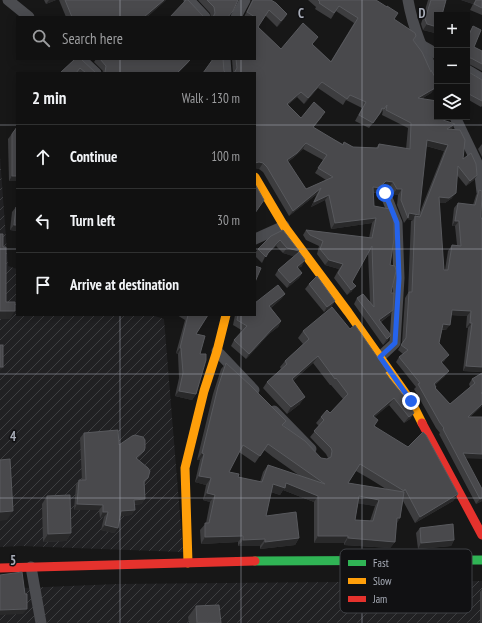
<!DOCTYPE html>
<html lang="en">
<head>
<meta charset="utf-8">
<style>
  :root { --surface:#111; --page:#1a1a1a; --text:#f1f3f6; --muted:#9c9d9f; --line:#303131 }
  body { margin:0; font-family:"PT Sans Narrow",sans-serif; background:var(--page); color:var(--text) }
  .controls { position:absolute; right:12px; top:12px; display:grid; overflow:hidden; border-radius:0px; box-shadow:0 2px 10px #0003 }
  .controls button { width:36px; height:36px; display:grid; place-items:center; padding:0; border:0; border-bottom:1px solid var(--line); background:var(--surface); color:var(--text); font:20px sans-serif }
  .stop { position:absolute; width:12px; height:12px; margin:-9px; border:3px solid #2563eb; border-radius:50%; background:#fff }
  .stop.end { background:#2563eb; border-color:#fff; box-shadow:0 1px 4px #0008 }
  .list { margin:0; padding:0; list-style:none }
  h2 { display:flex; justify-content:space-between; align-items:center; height:52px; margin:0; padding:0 16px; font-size:17px }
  h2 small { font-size:13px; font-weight:400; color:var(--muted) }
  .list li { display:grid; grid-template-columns:26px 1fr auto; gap:12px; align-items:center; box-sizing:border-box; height:64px; padding:0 16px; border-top:1px solid var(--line) }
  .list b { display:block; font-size:15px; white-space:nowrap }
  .list em { font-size:13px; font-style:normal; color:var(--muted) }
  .icon { flex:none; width:22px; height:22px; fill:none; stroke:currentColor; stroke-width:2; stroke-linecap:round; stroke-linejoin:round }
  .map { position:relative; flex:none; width:482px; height:623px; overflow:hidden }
  .search { position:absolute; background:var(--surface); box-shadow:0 2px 10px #0003; left:16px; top:16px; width:240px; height:44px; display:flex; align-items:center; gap:10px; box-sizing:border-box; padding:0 14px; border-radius:0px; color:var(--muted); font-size:15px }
  .panel { position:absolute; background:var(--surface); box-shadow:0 2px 10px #0003; left:16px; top:72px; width:240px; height:244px; border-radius:0px }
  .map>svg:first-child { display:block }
  .industrial { fill:url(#industrial-furrows) }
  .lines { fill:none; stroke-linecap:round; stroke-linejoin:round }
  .street { stroke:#4b4c50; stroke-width:11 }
  .fast { stroke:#30b455; stroke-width:9 }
  .slow { stroke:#ff9f0a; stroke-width:9 }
  .jam { stroke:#e5322d; stroke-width:9 }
  .wall { fill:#3d3d3f; fill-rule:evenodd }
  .shaded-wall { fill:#29292a }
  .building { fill:#49494c; stroke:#58595d; fill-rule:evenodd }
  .route { stroke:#2563eb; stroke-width:5 }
  .grid { fill:none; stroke:#a8adb8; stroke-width:1; stroke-opacity:0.55 }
  .key { fill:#111113; stroke:#3e4045; stroke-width:1 }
  .key-label { font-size:11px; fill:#a8adb8 }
  .grid-label { font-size:13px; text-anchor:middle; font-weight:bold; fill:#a8adb8; stroke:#111113; stroke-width:3; stroke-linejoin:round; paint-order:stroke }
</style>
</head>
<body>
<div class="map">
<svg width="482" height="623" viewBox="0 0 482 623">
  <defs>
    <pattern id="industrial-furrows" width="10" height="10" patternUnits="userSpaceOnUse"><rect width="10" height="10" fill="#212123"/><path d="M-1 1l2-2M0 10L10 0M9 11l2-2" fill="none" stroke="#3e3f41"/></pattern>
  </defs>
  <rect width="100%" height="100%" fill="#171717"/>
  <g class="industrial">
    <path d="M 0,157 L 8,266 L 17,269 L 17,315 L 152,315 L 164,319 L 183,552 L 21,546 L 0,547 Z"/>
    <path d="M 482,581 L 482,623 L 0,623 L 0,589 L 117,584 Z"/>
  </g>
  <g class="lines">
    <g class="street">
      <path d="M 8,0 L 29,17"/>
      <path d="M 189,0 L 205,17"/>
      <path d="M 408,0 C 413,29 424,53 437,79"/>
      <path d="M 236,17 L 245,0"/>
      <path d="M 421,45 L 437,54"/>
      <path d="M 81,59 L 96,73"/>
      <path d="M 225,59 L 226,73"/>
      <path d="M 467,70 L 482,79"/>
      <path d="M 455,117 L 479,167 L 482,192"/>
      <path d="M 255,239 L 284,226"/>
      <path d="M 217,351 L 254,390"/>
      <path d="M 380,357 L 395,343 L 399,278 L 397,223 L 385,193"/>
      <path d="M 274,411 L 311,449"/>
      <path d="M 31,567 L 41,623"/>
    </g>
    <path class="fast" d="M 255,561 L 482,560"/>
    <g class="slow">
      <path d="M 255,177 L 284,226 L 348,312 L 411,401 L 422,423"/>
      <path d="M 188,563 L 185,468 L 204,391 L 217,351 L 226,315"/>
    </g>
    <g class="jam">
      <path d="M 422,423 L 482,535"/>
      <path d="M 0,568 L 255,561"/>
    </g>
  </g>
  <g class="wall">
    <path d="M 44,0 L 56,0 L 46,4 Z"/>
    <path d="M 59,0 L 166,0 L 147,17 L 66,17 Z"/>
    <path d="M 198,0 L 238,0 L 228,17 L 211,17 L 210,13 Z"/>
    <path d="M 252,0 L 271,0 L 287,14 L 284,19 L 277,27 L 265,15 L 258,27 L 281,49 L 318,37 L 312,44 L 331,61 L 354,23 L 336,11 L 331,19 L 315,9 L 316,7 L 308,0 L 376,0 L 413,40 L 435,88 L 431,93 L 423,98 L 451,130 L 463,159 L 477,175 L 474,180 L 466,186 L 457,175 L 452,198 L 445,203 L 439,203 L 444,270 L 445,270 L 448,251 L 452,245 L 457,245 L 455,226 L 452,226 L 454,208 L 458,203 L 473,205 L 476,195 L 479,190 L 482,220 L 482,372 L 463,371 L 468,328 L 466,328 L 467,316 L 451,315 L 446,330 L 442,330 L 439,343 L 445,360 L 442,363 L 445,376 L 435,385 L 436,388 L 450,404 L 470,387 L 469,384 L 472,379 L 482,373 L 482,406 L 470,417 L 466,459 L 482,501 L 476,504 L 439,434 L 440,433 L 436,428 L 414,389 L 416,387 L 396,362 L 399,357 L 403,354 L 398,350 L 402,343 L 405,298 L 408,293 L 411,221 L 413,220 L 407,219 L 404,223 L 397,205 L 398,195 L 393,194 L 389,187 L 382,187 L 378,193 L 373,193 L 374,206 L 390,265 L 391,293 L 390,315 L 381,322 L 388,340 L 383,345 L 354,304 L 357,298 L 370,303 L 368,252 L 352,282 L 352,291 L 347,295 L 334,278 L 339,269 L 325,265 L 317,254 L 319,246 L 306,240 L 303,235 L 306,230 L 369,238 L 372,223 L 331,229 L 325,200 L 311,207 L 317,194 L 289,216 L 263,172 L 259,169 L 255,168 L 255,73 L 233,73 L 232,59 L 255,59 L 255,17 L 244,17 ZM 318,88 L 343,105 L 346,100 L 362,108 L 355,121 L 369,128 L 383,110 L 382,115 L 408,128 L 406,149 L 379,144 L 376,148 L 353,147 L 344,142 L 343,144 L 313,128 L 322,117 L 301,118 L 288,105 L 297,97 L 304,104 ZM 426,146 L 444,151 L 418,217 ZM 303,149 L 323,160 L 315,173 L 326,180 L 306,189 L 288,162 L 293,158 Z"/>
    <path d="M 428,0 L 446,0 L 437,15 L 437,30 L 435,33 L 423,30 L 421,24 Z"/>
    <path d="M 461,0 L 482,0 L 482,15 L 470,10 L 473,4 Z"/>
    <path d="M 473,26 L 474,47 L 482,51 L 482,71 L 467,63 L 467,37 L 470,31 Z"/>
    <path d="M 75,59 L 95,73 L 96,73 L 60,73 Z"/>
    <path d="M 96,59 L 191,59 L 187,64 L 178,73 L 102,73 L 103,71 L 94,62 Z"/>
    <path d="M 467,71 L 482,80 L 482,106 L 481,107 L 467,99 Z"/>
    <path d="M 17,127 L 17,181 L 9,181 L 8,139 Z"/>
    <path d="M 482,144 L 482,157 L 478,149 Z"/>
    <path d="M 16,207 L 17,231 L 10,230 L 12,212 Z"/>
    <path d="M 271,236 L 299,251 L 296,255 L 302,266 L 298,268 L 302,273 L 299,278 L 287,288 L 275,275 L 278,270 L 294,256 L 283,253 L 276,246 L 266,255 L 262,263 L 255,256 L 255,253 L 258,249 Z"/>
    <path d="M 309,284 L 332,306 L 324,312 L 305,289 Z"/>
    <path d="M 285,294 L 281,299 L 271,308 L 281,321 L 278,327 L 269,334 L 246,359 L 231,346 L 234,340 L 243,331 L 233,325 L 235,315 L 255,315 Z"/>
    <path d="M 177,315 L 208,315 L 196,334 L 200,354 L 196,394 L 192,400 L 175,396 L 179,378 L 178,354 L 176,353 L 185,320 Z"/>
    <path d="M 303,331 L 387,371 L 385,374 L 414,413 L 410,419 L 404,423 L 389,405 L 374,417 L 375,426 L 458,494 L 453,501 L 415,523 L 403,501 L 400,518 L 396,524 L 395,542 L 390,548 L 344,545 L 344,543 L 314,543 L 314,502 L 283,490 L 280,495 L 271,492 L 266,516 L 299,538 L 295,545 L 260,549 L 260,546 L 238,546 L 238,542 L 201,544 L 200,530 L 206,523 L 210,502 L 203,500 L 206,485 L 195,482 L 200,460 L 197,460 L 213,394 L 221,369 L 226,363 L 283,425 L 321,458 L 327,459 L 328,458 L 326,454 L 310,437 L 319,426 L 316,423 L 321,417 L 330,413 L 343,399 L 331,385 L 330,385 L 313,363 L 293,381 L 300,404 L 287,414 L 263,388 L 267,382 L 281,369 L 280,367 L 285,361 L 303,344 L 298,338 ZM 264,450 L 273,457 L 300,476 L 268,465 L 263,472 L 260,482 L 238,477 L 229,472 L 239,452 L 255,463 ZM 356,471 L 370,479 L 386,489 L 348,483 ZM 358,503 L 375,506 L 370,521 L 355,520 Z"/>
    <path d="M 84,433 L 119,445 L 144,451 L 140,456 L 137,459 L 148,478 L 144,484 L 145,499 L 141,504 L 134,505 L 135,510 L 131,515 L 120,516 L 118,528 L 114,533 L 101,530 L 104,517 L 100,518 L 99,510 L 74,510 L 76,485 L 79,480 L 82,480 L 80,438 Z"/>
    <path d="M 47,496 L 71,533 L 66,541 L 43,542 L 42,504 Z"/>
    <path d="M 420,528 L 454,540 L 451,546 L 418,549 L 416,533 Z"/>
    <path d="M 482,589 L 482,623 L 480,623 L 480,592 Z"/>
    <path d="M 196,606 L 221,623 L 189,623 L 188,617 Z"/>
  </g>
  <g class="shaded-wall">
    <path d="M 49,0 L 56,0 L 46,4 Z"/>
    <path d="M 164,0 L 166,0 L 147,17 L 144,17 Z"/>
    <path d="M 461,0 L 476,0 L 473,4 Z"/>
    <path d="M 287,14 L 284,19 L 277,27 L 281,21 Z"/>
    <path d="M 427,24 L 437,27 L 437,30 L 435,33 L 423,30 Z"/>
    <path d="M 471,58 L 468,63 L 467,63 L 467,59 Z"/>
    <path d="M 191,59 L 187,64 L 178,73 L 177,73 Z"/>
    <path d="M 322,82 L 318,88 L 304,104 L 308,98 Z"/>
    <path d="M 435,88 L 431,93 L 415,103 L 418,98 Z"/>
    <path d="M 301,92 L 297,97 L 283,109 L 287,104 Z"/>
    <path d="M 455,124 L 451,130 L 447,129 Z"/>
    <path d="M 427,140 L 448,145 L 444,151 L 423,145 Z"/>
    <path d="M 306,143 L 303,149 L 293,158 L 283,165 L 287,160 Z"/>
    <path d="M 259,162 L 263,163 L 259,169 L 255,168 L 255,163 Z"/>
    <path d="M 477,175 L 474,180 L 466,186 L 470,181 Z"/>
    <path d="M 12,176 L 17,176 L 17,181 L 9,181 Z"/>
    <path d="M 386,181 L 393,182 L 389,187 L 382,187 L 378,193 L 369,192 L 373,187 L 383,184 Z"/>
    <path d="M 321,188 L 317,194 L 289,216 L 293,211 Z"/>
    <path d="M 397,189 L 402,189 L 398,195 L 393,194 Z"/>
    <path d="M 456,193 L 452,198 L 445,203 L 435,203 L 439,197 Z"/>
    <path d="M 329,195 L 325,200 L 311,207 L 314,202 Z"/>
    <path d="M 409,213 L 419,215 L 415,220 L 415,216 L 413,220 L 407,219 Z"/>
    <path d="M 376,218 L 372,223 L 331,229 L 335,223 Z"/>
    <path d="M 455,221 L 459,221 L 455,226 L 452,226 Z"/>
    <path d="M 14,225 L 17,225 L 17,231 L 10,230 Z"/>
    <path d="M 280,240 L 276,246 L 264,258 L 268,253 Z"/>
    <path d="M 287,248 L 299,251 L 295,257 L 283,253 Z"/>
    <path d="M 305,260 L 302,266 L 293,272 L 297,267 Z"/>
    <path d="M 329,260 L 343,264 L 339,269 L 325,265 Z"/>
    <path d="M 302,273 L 299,278 L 287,288 L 290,283 Z"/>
    <path d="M 356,286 L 352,291 L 347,295 L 351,290 Z"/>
    <path d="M 285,294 L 281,299 L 266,312 L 269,306 Z"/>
    <path d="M 335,301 L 332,306 L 324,312 L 327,307 Z"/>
    <path d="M 393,310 L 390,315 L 376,325 L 379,320 Z"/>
    <path d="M 452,310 L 471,311 L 467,316 L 448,315 Z"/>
    <path d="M 0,311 L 15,311 L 10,319 L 0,319 Z"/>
    <path d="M 281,321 L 278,327 L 269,334 L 246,359 L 249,354 L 272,329 Z"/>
    <path d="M 470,323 L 472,323 L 468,328 L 466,328 Z"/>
    <path d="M 443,324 L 450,325 L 446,330 L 440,329 Z"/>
    <path d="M 391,335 L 388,340 L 383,345 L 387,339 Z"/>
    <path d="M 180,348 L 181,348 L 178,354 L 176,353 Z"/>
    <path d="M 449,355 L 445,360 L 438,367 L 441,362 Z"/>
    <path d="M 318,356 L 313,363 L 287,386 L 292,379 Z"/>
    <path d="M 466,366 L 482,367 L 482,372 L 463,371 Z"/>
    <path d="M 0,367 L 3,367 L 0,371 Z"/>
    <path d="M 449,371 L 445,376 L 430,389 L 434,384 Z"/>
    <path d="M 179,391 L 196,394 L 192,400 L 175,396 Z"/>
    <path d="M 305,397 L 300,404 L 287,414 L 291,407 Z"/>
    <path d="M 394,398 L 389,405 L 368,423 L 373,416 Z"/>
    <path d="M 482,404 L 482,406 L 464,422 L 468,417 Z"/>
    <path d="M 414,413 L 410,419 L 404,423 L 409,417 Z"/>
    <path d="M 144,451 L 140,456 L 132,463 L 136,458 Z"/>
    <path d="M 202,453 L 204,454 L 200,460 L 197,460 Z"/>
    <path d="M 463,453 L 482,454 L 482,459 L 459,458 Z"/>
    <path d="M 199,476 L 211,478 L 206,485 L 195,482 Z"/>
    <path d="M 286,483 L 318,496 L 314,502 L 283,490 L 280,495 L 268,491 L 273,484 Z"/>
    <path d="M 207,493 L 215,495 L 210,502 L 203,500 Z"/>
    <path d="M 458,494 L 453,501 L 415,523 L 420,517 Z"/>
    <path d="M 359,496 L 379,500 L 375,506 L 354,503 Z"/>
    <path d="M 482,498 L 482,501 L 476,504 L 480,499 Z"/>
    <path d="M 145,499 L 141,504 L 131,505 L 134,500 Z"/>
    <path d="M 77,504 L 103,505 L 99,510 L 74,510 Z"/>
    <path d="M 135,510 L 131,515 L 117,517 L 121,511 Z"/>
    <path d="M 13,511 L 7,520 L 0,521 L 0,512 Z"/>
    <path d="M 103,512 L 108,512 L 104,517 L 100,518 Z"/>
    <path d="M 397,518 L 400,518 L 396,525 Z"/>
    <path d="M 105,525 L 118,528 L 114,533 L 101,530 Z"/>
    <path d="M 71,533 L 66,541 L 43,542 L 48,534 Z"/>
    <path d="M 243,536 L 238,542 L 201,544 L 205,537 Z"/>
    <path d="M 318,536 L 348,536 L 344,543 L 314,543 Z"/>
    <path d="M 299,538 L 295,545 L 260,549 L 265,542 Z"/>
    <path d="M 348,538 L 395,542 L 390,548 L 344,545 Z"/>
    <path d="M 265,539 L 260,546 L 238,546 L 243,540 Z"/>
    <path d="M 454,540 L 451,546 L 418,549 L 421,543 Z"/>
    <path d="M 27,609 L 23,614 L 0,615 L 0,610 Z"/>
  </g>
  <g class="building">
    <path d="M 65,0 L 164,0 L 144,17 L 72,17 Z"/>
    <path d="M 186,0 L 188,0 L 204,17 L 170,17 Z"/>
    <path d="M 207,0 L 238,0 L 233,11 L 228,17 L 213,17 L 215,13 L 214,7 Z"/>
    <path d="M 253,0 L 271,0 L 276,3 L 287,14 L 281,21 L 269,10 L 258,27 L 281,49 L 303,23 L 318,37 L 312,44 L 331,62 L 358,18 L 339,6 L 334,13 L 319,3 L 320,2 L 318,0 L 376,0 L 387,7 L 387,6 L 398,13 L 394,19 L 415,33 L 416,36 L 413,40 L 422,52 L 431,72 L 431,70 L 436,79 L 435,88 L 418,98 L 437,101 L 437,117 L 443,117 L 443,120 L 455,124 L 447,129 L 460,130 L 465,140 L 463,159 L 471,153 L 476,164 L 477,175 L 470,181 L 458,166 L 456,193 L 449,198 L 439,197 L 444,270 L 448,270 L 452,245 L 461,246 L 459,221 L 455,221 L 458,203 L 475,205 L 479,190 L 482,191 L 481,217 L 482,220 L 482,367 L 466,366 L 472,323 L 470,323 L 471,311 L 452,310 L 450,325 L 443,324 L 439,343 L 449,355 L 441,362 L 449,371 L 434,384 L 436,387 L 435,388 L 450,404 L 475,383 L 472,379 L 482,373 L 482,392 L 481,393 L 482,394 L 482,404 L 468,417 L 482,417 L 482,454 L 463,453 L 482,489 L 482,498 L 480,499 L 443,429 L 444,428 L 440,423 L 418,384 L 420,383 L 399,357 L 408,350 L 401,345 L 406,338 L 409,292 L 412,292 L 415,216 L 420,217 L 448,145 L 427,140 L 419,215 L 409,213 L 408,218 L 401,200 L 402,189 L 397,189 L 393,182 L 386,181 L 383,184 L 382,188 L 373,187 L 374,206 L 390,209 L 394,219 L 394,239 L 390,265 L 395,266 L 396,271 L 391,293 L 394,293 L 393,310 L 379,320 L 391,335 L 387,339 L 357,298 L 363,294 L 374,307 L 372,246 L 352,282 L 356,286 L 351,290 L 338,273 L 343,264 L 329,260 L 320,249 L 323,241 L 310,235 L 306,230 L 372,238 L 376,218 L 335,223 L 329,195 L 314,202 L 321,188 L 293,211 L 267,167 L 263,163 L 259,162 L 255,163 L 255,73 L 234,73 L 237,68 L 236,59 L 255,59 L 255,17 L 247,12 ZM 322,82 L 347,99 L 350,95 L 366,102 L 359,115 L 373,123 L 380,113 L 382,108 L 384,109 L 387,105 L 386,110 L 411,123 L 410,149 L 379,144 L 378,148 L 353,147 L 344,142 L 343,145 L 313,127 L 325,112 L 314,102 L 301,118 L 287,104 L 301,92 L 308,98 ZM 306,143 L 327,155 L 318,168 L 333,177 L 306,189 L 287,160 L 297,153 Z"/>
    <path d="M 431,0 L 446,0 L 442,15 L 437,15 L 437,27 L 427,24 L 425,19 Z"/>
    <path d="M 476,0 L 482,0 L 482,8 L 474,4 Z"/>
    <path d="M 473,26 L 481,30 L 474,47 L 482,51 L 482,64 L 471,58 L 467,59 L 467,37 L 468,37 Z"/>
    <path d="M 75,59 L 81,59 L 96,73 L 86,73 L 80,68 L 76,73 L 60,73 Z"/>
    <path d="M 100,59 L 191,59 L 177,73 L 104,73 L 105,72 L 106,66 Z"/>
    <path d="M 213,59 L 223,59 L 224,71 L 226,73 L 203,73 Z"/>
    <path d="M 467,71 L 482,80 L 482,101 L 467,93 Z"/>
    <path d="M 17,127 L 17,176 L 12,176 L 12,134 Z"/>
    <path d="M 255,184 L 264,200 L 255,213 Z"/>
    <path d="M 16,207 L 17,207 L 17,225 L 14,225 Z"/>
    <path d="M 283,230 L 299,251 L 287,248 L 280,240 L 268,253 L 266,257 L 258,249 L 271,236 Z"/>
    <path d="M 0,234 L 3,234 L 3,247 L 6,247 L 6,302 L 15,302 L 15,311 L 0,311 Z"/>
    <path d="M 299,252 L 305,260 L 297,267 L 302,273 L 290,283 L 278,270 Z"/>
    <path d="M 255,266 L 261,268 L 255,282 Z"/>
    <path d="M 317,276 L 335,301 L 327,307 L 309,284 Z"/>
    <path d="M 278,285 L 285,294 L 269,306 L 281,321 L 272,329 L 249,354 L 234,340 L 247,326 L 237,320 L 238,315 L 255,315 L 255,303 Z"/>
    <path d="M 332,307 L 350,329 L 355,325 L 387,371 L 385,373 L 403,395 L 404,395 L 414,413 L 409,417 L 394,398 L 373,416 L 378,420 L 374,426 L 408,447 L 423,432 L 426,435 L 458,494 L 420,517 L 405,489 L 404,491 L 360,464 L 348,483 L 404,492 L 400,518 L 397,518 L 395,542 L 348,538 L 348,536 L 318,536 L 318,496 L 286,483 L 285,488 L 273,484 L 266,516 L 296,512 L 299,538 L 265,542 L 265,539 L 243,540 L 243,536 L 205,537 L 205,523 L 209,523 L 215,495 L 207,493 L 211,478 L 199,476 L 204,454 L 202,453 L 218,387 L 226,363 L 251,386 L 286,421 L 282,425 L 305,441 L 321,458 L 327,459 L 331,457 L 332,451 L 331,448 L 314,431 L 324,420 L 321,417 L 327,410 L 330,413 L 348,394 L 336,378 L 335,379 L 318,356 L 292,379 L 305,397 L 291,407 L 267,382 L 287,364 L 285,361 L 309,339 L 303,331 ZM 268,444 L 325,484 L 268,465 L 262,482 L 238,477 L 239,474 L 229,472 L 243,445 L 260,456 ZM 359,496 L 379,500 L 373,521 L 355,520 Z"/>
    <path d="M 188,315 L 208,315 L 196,334 L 205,336 L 200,354 L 206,354 L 206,360 L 196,394 L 179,391 L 183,373 L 181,348 L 180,348 Z"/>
    <rect x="0" y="345" width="3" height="22"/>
    <path d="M 118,430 L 119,445 L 132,436 L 135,435 L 143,437 L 145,440 L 145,448 L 144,451 L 136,458 L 148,468 L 150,471 L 148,478 L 144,481 L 145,499 L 134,500 L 135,510 L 121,511 L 118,528 L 105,525 L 108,512 L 103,512 L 103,505 L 77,504 L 79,480 L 86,480 L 84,433 Z"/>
    <path d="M 10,459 L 13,511 L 0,512 L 0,460 Z"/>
    <path d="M 70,495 L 71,533 L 48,534 L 47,496 Z"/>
    <path d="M 453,524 L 454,540 L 421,543 L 420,528 Z"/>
    <path d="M 22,572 L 25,594 L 27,594 L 27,609 L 0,610 L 0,575 Z"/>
    <path d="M 219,605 L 221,623 L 197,623 L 196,606 Z"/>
  </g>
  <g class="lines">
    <path class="route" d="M 385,193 L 397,223 L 399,278 L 395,343 L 380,357 L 411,401"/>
  </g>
  <path class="grid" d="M 120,0 L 120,17M 241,0 L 241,17M 362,0 L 362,623M 120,59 L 120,73M 241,59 L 241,73M 0,125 L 17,125M 255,125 L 482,125M 0,249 L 17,249M 255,249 L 482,249M 120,315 L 120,623M 241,315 L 241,623M 0,374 L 482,374M 0,498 L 482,498"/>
  <rect x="340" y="549" width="132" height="64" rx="6" class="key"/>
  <rect x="348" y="560" width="18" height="6" fill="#30b455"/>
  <rect x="348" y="578" width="18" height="6" fill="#ff9f0a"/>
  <rect x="348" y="596" width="18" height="6" fill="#e5322d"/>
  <g class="key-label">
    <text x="373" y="567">Fast</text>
    <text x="373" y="585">Slow</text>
    <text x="373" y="603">Jam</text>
  </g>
  <g class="grid-label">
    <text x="301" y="18">C</text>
    <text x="422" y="18">D</text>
    <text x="13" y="441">4</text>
    <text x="13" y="565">5</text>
  </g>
</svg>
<div class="controls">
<button>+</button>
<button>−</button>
<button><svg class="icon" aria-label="layers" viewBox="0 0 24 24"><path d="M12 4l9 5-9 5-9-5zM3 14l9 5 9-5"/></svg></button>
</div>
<div class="stop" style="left:385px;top:193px"></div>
<div class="stop end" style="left:411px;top:401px"></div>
<div class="search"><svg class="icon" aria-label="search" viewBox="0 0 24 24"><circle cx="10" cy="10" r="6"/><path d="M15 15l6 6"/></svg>Search here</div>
<section class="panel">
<h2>2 min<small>Walk · 130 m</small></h2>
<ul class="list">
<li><svg class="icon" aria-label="ahead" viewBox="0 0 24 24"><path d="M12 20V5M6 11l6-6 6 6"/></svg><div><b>Continue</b></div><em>100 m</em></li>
<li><svg class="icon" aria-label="left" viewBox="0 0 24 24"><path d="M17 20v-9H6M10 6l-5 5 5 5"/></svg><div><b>Turn left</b></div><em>30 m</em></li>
<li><svg class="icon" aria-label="arrive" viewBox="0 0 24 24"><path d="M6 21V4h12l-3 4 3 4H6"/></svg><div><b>Arrive at destination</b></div></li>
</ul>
</section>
</div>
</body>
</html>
